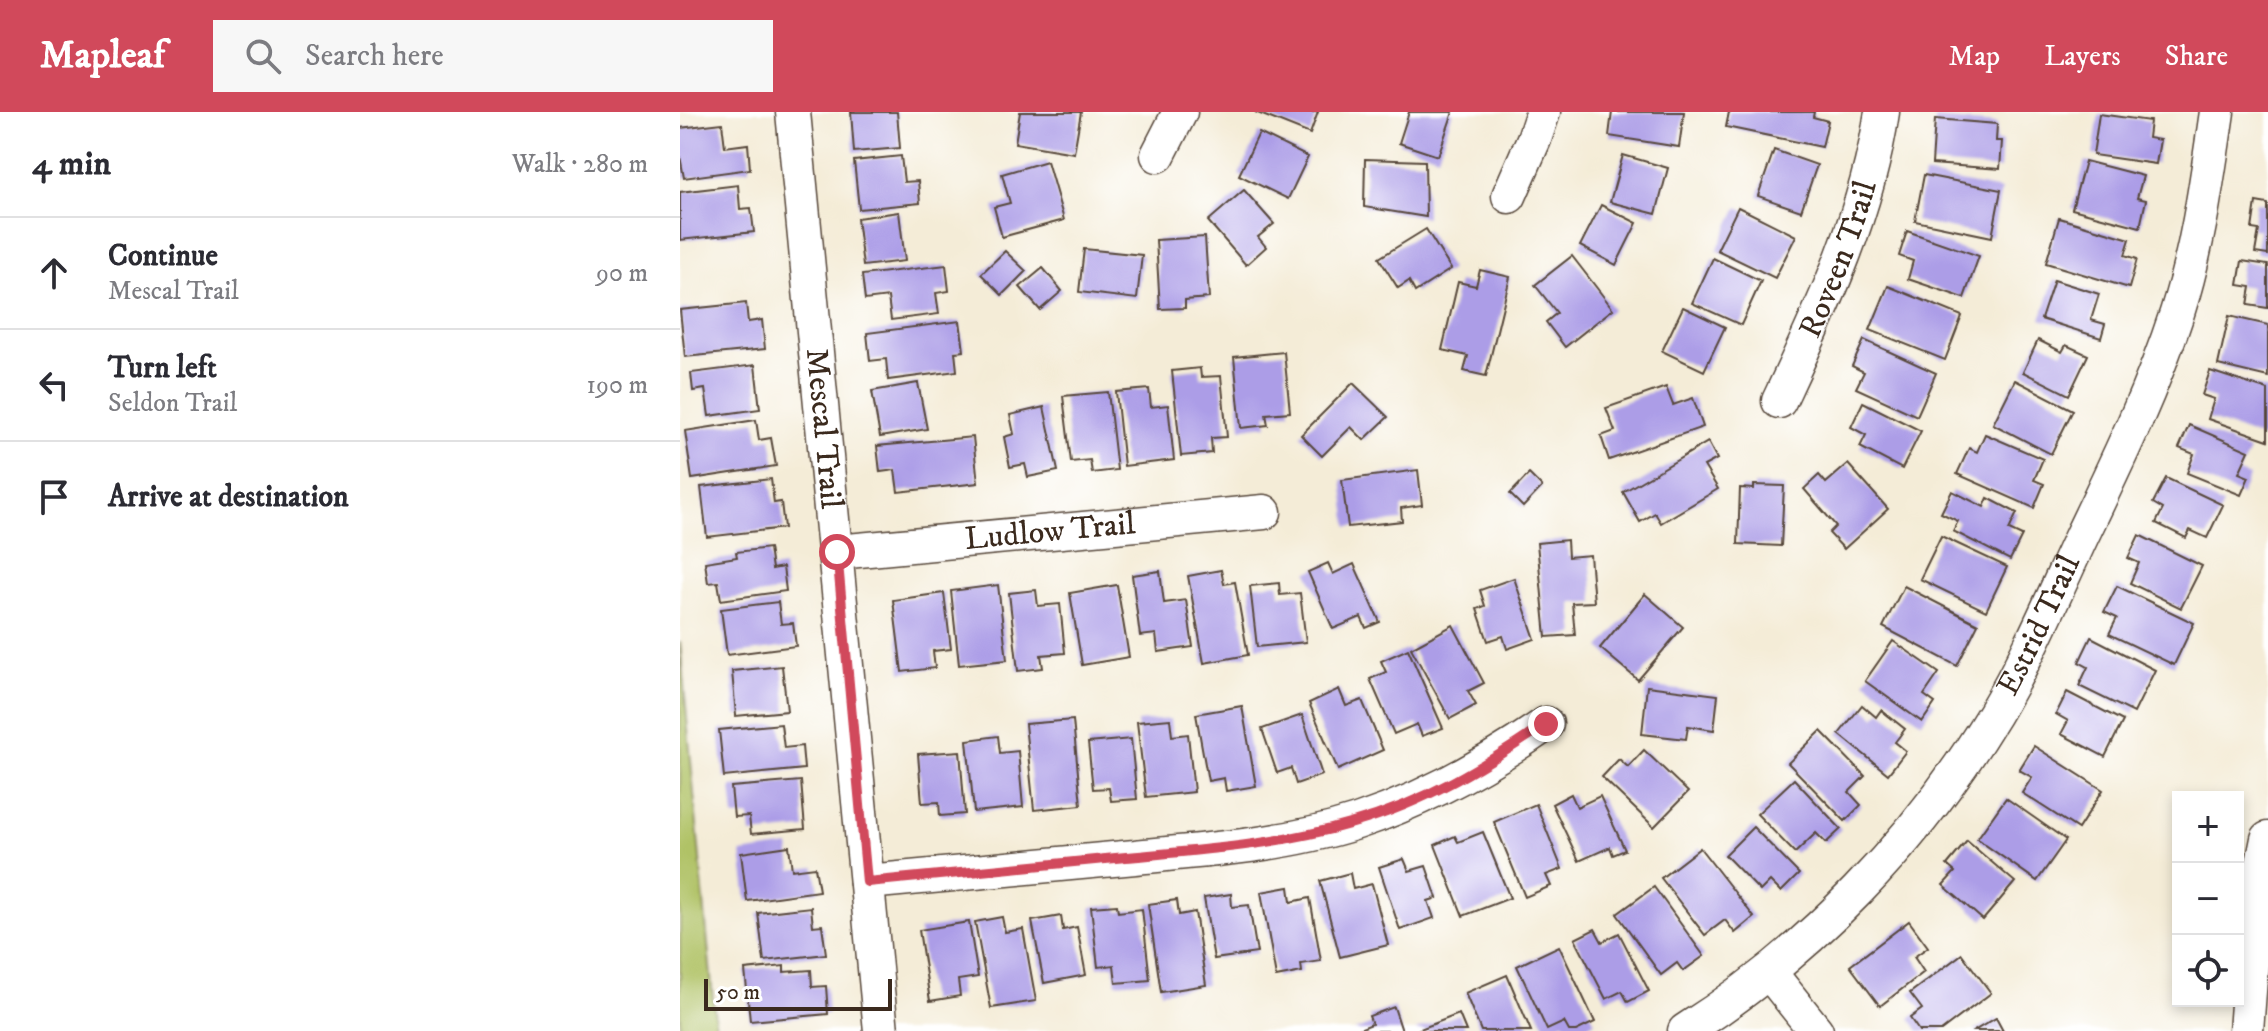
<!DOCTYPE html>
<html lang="en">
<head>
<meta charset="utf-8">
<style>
  :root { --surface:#fff; --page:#f7f7f7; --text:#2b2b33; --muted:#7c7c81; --line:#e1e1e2; --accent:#d1495b }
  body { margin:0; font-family:"IM FELL DW Pica",serif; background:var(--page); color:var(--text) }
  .controls { position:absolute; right:24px; bottom:24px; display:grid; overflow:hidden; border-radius:0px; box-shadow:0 4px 12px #0003 }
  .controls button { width:72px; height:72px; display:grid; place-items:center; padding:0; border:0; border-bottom:2px solid var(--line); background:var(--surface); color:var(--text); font:40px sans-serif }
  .scale { position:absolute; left:24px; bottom:20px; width:188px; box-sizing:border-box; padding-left:8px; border:4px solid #3b2a1e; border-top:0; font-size:22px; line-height:28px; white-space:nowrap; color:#3b2a1e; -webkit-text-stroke:6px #fff; paint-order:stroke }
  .stop { position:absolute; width:24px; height:24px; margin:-18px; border:6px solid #d1495b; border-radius:50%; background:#fff }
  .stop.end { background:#d1495b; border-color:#fff; box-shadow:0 2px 8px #0008 }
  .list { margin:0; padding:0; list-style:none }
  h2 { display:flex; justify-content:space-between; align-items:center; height:104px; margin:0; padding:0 32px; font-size:34px }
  h2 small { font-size:26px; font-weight:400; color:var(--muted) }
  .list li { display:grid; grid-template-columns:52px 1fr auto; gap:24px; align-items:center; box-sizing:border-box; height:112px; padding:0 32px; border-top:2px solid var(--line) }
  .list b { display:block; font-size:30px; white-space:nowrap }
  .list p { margin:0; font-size:26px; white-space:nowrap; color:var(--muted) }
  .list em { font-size:26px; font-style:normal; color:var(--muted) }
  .icon { flex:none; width:44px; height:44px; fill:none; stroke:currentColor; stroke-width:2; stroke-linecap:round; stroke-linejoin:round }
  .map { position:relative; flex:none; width:1588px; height:919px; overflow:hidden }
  header { display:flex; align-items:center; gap:48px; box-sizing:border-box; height:112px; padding:0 40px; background:var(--accent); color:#fff }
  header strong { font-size:38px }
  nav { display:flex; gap:44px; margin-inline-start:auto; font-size:28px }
  .search { width:560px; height:72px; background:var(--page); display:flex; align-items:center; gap:20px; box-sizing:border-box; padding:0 28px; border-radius:0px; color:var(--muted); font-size:30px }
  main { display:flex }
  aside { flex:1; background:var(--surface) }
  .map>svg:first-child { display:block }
  .green { fill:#b0c266; stroke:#767642; stroke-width:2 }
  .building { fill:#ac9de7 }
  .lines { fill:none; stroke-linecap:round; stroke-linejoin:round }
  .minor-casing { stroke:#57473a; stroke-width:37 }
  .minor { stroke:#fff; stroke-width:34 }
  .route { stroke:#d1495b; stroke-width:10 }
  .labels { text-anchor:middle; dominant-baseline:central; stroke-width:6; stroke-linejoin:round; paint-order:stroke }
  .street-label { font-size:32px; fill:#3b2a1e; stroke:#fff }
</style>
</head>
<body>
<header>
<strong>Mapleaf</strong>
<div class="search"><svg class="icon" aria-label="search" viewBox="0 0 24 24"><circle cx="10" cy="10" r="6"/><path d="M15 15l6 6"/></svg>Search here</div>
<nav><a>Map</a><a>Layers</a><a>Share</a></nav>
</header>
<main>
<aside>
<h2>4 min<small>Walk · 280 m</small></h2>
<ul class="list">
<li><svg class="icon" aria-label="ahead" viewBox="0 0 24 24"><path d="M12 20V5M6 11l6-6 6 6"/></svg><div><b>Continue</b><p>Mescal Trail</p></div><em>90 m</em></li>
<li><svg class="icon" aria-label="left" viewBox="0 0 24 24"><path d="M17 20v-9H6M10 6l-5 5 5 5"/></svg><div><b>Turn left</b><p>Seldon Trail</p></div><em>190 m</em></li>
<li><svg class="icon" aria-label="arrive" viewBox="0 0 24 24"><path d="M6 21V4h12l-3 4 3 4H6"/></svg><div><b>Arrive at destination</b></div></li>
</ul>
</aside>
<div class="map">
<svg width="1588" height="919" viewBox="0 0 1588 919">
  <rect width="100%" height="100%" fill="#fff"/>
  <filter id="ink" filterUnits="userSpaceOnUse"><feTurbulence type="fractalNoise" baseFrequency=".0125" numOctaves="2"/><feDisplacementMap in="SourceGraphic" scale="16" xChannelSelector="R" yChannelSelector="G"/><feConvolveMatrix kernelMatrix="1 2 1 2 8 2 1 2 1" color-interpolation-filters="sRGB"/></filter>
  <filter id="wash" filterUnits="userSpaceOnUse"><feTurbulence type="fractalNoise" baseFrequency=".006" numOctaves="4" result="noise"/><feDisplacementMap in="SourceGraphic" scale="32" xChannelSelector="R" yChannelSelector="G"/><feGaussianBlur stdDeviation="1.8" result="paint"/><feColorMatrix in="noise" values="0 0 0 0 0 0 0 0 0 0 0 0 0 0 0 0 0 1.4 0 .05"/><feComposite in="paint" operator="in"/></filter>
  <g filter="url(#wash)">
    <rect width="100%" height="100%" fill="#f4ecd7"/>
    <path class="green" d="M 0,530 L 36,919 L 0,919 Z"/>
    <g id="blocks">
      <g class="building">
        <path d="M 171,0 L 217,0 L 220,36 L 174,40 Z"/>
        <path d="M 340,0 L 401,0 L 394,41 L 335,31 Z"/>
        <path d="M 575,0 L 638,0 L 630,22 Z"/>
        <path d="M 729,0 L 773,0 L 758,44 L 719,31 Z"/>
        <path d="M 932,0 L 1004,0 L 999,35 L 929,24 Z"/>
        <path d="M 1049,0 L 1134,0 L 1133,5 L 1148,9 L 1142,35 L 1046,15 Z"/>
        <path d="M 1419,2 L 1470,9 L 1468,26 L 1480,28 L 1476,52 L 1413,43 Z"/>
        <path d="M 1255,7 L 1317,12 L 1316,29 L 1322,29 L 1320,57 L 1252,52 Z"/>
        <path d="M 42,11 L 45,35 L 68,32 L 70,57 L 4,66 L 0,44 L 0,16 Z"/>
        <path d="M 579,21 L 628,45 L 608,87 L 559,63 Z"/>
        <path d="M 1094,38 L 1137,53 L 1121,99 L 1078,84 Z"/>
        <path d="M 943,43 L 988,56 L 976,102 L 930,90 Z"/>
        <path d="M 221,44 L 224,70 L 238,69 L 240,91 L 179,97 L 174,49 Z"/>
        <path d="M 685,47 L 745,49 L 746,105 L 684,95 Z"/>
        <path d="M 367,49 L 384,108 L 322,125 L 314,95 L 330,91 L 322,62 Z"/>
        <path d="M 1405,49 L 1463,64 L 1457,86 L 1466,88 L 1460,115 L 1392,97 Z"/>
        <path d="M 1244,63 L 1321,78 L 1312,125 L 1235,109 Z"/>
        <path d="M 58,73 L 60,97 L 71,96 L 74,120 L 0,128 L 0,80 Z"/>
        <path d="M 564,78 L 594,112 L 578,125 L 586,135 L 566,153 L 528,109 Z"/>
        <path d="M 1576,90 L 1588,92 L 1588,143 L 1575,141 L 1579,118 L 1572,117 Z"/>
        <path d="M 921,93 L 957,111 L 936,153 L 900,134 Z"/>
        <path d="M 1058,95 L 1116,124 L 1095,166 L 1037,138 Z"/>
        <path d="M 219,100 L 225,149 L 183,154 L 177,106 Z"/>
        <path d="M 1379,106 L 1450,127 L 1445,143 L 1457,147 L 1449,176 L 1366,151 Z"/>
        <path d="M 746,117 L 771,157 L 735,180 L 729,169 L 718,176 L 699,146 Z"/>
        <path d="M 1227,119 L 1299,144 L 1284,186 L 1228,167 L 1233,149 L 1219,144 Z"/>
        <path d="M 525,125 L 529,186 L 505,188 L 505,196 L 480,197 L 476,128 Z"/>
        <path d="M 404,137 L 462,143 L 457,187 L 399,180 Z"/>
        <path d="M 325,139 L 346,159 L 322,183 L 301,162 Z"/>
        <path d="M 892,144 L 933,197 L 885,235 L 866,210 L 877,201 L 855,173 Z"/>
        <path d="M 1033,146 L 1081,169 L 1061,213 L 1012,191 Z"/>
        <path d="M 1562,149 L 1588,153 L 1588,196 L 1568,193 L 1571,175 L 1558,173 Z"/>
        <path d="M 266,153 L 269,179 L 256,181 L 259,202 L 211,208 L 208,185 L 185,188 L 182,163 Z"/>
        <path d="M 363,156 L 382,179 L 360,198 L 340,175 Z"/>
        <path d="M 800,158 L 830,165 L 806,264 L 784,259 L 788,244 L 762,238 L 778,170 L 796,174 Z"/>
        <path d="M 1374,168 L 1419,182 L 1411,208 L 1425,212 L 1421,226 L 1361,207 Z"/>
        <path d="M 1208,174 L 1282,204 L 1265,248 L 1190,218 Z"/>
        <path d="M 66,191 L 68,210 L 82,208 L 85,237 L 5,245 L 0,198 Z"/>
        <path d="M 1003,195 L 1045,215 L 1024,259 L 982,239 Z"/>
        <path d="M 1549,204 L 1588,213 L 1588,265 L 1538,253 Z"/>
        <path d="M 280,209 L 284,239 L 275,240 L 277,259 L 208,268 L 206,247 L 190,249 L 187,221 Z"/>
        <path d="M 1184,228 L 1256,261 L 1237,304 L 1176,276 L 1184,260 L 1172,254 Z"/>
        <path d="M 1358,228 L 1382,240 L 1386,233 L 1408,243 L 1389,283 L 1343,260 Z"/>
        <path d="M 604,240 L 610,300 L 586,302 L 588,313 L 561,316 L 554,245 Z"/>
        <path d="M 75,253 L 80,297 L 29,304 L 25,277 L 13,279 L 11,261 Z"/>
        <path d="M 520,256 L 521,265 L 541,264 L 547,325 L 531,326 L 532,341 L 501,344 L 492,259 Z"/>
        <path d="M 1530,259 L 1588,278 L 1588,328 L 1528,307 L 1534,287 L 1522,283 Z"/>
        <path d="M 1335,268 L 1393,298 L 1371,342 L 1313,312 Z"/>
        <path d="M 238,271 L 247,317 L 200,325 L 192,279 Z"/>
        <path d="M 673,271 L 708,305 L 684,328 L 671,315 L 642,344 L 621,323 Z"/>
        <path d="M 986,275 L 993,293 L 1013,286 L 1023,315 L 929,348 L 921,324 L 935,319 L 926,296 Z"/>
        <path d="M 469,277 L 471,295 L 488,293 L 494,348 L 444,354 L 436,280 Z"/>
        <path d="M 428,280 L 437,358 L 412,361 L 410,348 L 391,350 L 383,284 Z"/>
        <path d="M 1183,290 L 1241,319 L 1222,357 L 1180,335 L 1186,323 L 1171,315 Z"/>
        <path d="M 364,295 L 378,359 L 348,365 L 345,352 L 330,355 L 324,325 L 334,322 L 330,303 Z"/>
        <path d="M 76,308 L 79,328 L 91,326 L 96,354 L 12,367 L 5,319 Z"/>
        <path d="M 1509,313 L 1569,339 L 1559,361 L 1569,365 L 1561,383 L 1507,361 L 1514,342 L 1499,336 Z"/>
        <path d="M 1305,322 L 1363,347 L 1354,368 L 1364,372 L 1354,396 L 1277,362 L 1289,336 L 1297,340 Z"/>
        <path d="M 293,325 L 298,371 L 218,380 L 215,358 L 200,360 L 197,334 Z"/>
        <path d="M 1028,330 L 1037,347 L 1024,354 L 1038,377 L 981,411 L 975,401 L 960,410 L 943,380 Z"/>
        <path d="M 1168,352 L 1208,397 L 1164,437 L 1149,421 L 1156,414 L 1124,377 L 1139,363 L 1146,371 Z"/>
        <path d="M 738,358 L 742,393 L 721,396 L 722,409 L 668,415 L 662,368 Z"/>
        <path d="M 849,362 L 862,375 L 843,395 L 830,382 Z"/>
        <path d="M 1486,366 L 1543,393 L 1527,426 L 1510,418 L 1506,426 L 1476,411 L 1483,397 L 1473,391 Z"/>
        <path d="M 91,367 L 94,391 L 101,390 L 104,416 L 27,425 L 21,375 Z"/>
        <path d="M 1074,373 L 1104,374 L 1101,434 L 1058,432 L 1060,376 L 1074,377 Z"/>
        <path d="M 1272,379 L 1304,395 L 1308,386 L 1337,401 L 1329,418 L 1342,424 L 1330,448 L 1273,419 L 1278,409 L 1261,401 Z"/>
        <path d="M 1459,423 L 1522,454 L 1501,496 L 1450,471 L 1459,451 L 1448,446 Z"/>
        <path d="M 1261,424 L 1327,455 L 1306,499 L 1240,467 Z"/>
        <path d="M 887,428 L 888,445 L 910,443 L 914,490 L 892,491 L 895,523 L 866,525 L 857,431 Z"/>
        <path d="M 89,436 L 92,457 L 103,455 L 106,479 L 41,488 L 38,470 L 28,471 L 25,450 L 57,445 L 56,440 Z"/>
        <path d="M 648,451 L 653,462 L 674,452 L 700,510 L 686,516 L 681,505 L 653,517 L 628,460 Z"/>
        <path d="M 541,458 L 544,472 L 555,470 L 568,543 L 524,551 L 508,464 Z"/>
        <path d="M 480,459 L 484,491 L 506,488 L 513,535 L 478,540 L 476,522 L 460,524 L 452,463 Z"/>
        <path d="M 834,466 L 855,527 L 827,537 L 823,524 L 808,529 L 797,497 L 805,494 L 800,478 Z"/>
        <path d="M 599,471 L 600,483 L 620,481 L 626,530 L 577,535 L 570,474 Z"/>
        <path d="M 318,473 L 327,548 L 279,553 L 271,479 Z"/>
        <path d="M 437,473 L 449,545 L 402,553 L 390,481 Z"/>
        <path d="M 1224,474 L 1298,512 L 1277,554 L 1203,515 Z"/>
        <path d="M 1437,474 L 1514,511 L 1494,553 L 1429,522 L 1437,506 L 1424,500 Z"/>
        <path d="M 356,478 L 358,494 L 380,492 L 385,541 L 361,543 L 363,556 L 338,559 L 329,481 Z"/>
        <path d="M 264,481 L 271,537 L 253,539 L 255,556 L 222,560 L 213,488 Z"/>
        <path d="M 965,482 L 1003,515 L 958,568 L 920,536 Z"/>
        <path d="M 98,490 L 101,512 L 113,511 L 116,534 L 47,543 L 41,497 Z"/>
        <path d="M 773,513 L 804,571 L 788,579 L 796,593 L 770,607 L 731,536 Z"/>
        <path d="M 1411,525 L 1475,558 L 1454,601 L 1399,574 L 1408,555 L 1399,550 Z"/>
        <path d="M 1213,529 L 1259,561 L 1244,583 L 1255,591 L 1242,610 L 1185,569 Z"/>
        <path d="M 728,537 L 763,616 L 742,624 L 737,612 L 714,622 L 690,567 L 706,560 L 701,549 Z"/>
        <path d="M 102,554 L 107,599 L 56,604 L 52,559 Z"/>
        <path d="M 967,574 L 1038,583 L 1034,618 L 1008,614 L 1006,627 L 962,622 Z"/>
        <path d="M 659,577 L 666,594 L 682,588 L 703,638 L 658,658 L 629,591 Z"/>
        <path d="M 1387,580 L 1443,609 L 1425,645 L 1381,622 L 1388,609 L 1376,602 Z"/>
        <path d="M 1182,593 L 1196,605 L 1201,598 L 1225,617 L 1215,630 L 1226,639 L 1208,662 L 1159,622 Z"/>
        <path d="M 562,594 L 576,674 L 546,679 L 544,666 L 528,669 L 516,602 Z"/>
        <path d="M 622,603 L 642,663 L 616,672 L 611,656 L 597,661 L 582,617 Z"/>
        <path d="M 490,607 L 492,624 L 508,622 L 514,680 L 466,685 L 457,610 Z"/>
        <path d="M 393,608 L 401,693 L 354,698 L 345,612 Z"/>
        <path d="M 101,612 L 104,636 L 122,634 L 124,657 L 44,665 L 39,618 Z"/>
        <path d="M 1141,619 L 1185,664 L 1169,680 L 1181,693 L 1165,709 L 1108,651 Z"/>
        <path d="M 318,624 L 320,641 L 338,639 L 343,695 L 294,700 L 287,628 Z"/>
        <path d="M 451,627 L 457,687 L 431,689 L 429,676 L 413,677 L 408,631 Z"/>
        <path d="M 1354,634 L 1423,678 L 1398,717 L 1342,681 L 1352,665 L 1339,658 Z"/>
        <path d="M 964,638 L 1008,680 L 974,715 L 922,665 L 939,647 L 948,655 Z"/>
        <path d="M 280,639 L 285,702 L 260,704 L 259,690 L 242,691 L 238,642 Z"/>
        <path d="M 1114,667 L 1161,717 L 1146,731 L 1136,721 L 1115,741 L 1077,702 Z"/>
        <path d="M 121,669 L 125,717 L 71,722 L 69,704 L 54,705 L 51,675 Z"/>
        <path d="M 891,682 L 897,695 L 920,684 L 945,738 L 933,743 L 930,735 L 899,749 L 872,692 Z"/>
        <path d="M 1326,686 L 1386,728 L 1357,769 L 1297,727 Z"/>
        <path d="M 856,692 L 882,757 L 866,763 L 871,774 L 845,785 L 814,710 Z"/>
        <path d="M 1073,715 L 1119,762 L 1101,780 L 1090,769 L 1080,779 L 1045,743 Z"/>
        <path d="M 803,720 L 830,786 L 783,804 L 755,733 L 775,724 L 778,730 Z"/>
        <path d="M 1287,729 L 1335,770 L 1303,808 L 1263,773 L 1275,760 L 1267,753 Z"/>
        <path d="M 109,734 L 112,758 L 135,755 L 139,779 L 67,789 L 61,741 Z"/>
        <path d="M 1020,736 L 1074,805 L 1055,821 L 1045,808 L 1025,823 L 981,766 Z"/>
        <path d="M 724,747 L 729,759 L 746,754 L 757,786 L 748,789 L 754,806 L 720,818 L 699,755 Z"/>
        <path d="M 670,761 L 673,777 L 692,772 L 708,833 L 660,845 L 640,769 Z"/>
        <path d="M 609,775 L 611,790 L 630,786 L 641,849 L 621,852 L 622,860 L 596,865 L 581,780 Z"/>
        <path d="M 974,775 L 1024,844 L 1003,859 L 997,851 L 981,863 L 937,802 Z"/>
        <path d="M 551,782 L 552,795 L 569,793 L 577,841 L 534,847 L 524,786 Z"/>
        <path d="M 497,788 L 499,803 L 515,800 L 526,873 L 481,880 L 468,792 Z"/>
        <path d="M 437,793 L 438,800 L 462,797 L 470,868 L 436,871 L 434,853 L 418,855 L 411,795 Z"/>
        <path d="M 131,795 L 133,814 L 142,813 L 146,842 L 84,849 L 78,801 Z"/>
        <path d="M 381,804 L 383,818 L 397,815 L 406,863 L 364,871 L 352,809 Z"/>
        <path d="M 322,805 L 325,820 L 343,817 L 356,889 L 311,896 L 295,810 Z"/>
        <path d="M 1229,809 L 1248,835 L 1234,845 L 1244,860 L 1200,894 L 1170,854 Z"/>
        <path d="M 289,810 L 298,865 L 278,868 L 280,884 L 250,889 L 239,818 Z"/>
        <path d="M 915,817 L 922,830 L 939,821 L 969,879 L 948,890 L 942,879 L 926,887 L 895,827 Z"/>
        <path d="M 879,834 L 915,910 L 896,919 L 889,919 L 884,910 L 867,918 L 837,854 Z"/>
        <path d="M 1282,842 L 1311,881 L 1261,919 L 1239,919 L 1230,906 L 1242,897 L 1230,881 Z"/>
        <path d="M 104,854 L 104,860 L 131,858 L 132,875 L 146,874 L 148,902 L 70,909 L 65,858 Z"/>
        <path d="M 827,863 L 851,919 L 801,919 L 785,881 Z"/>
        <path d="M 714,895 L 722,919 L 674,919 L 692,912 L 689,904 Z"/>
        <path d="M 779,902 L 786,919 L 735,919 Z"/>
        <path d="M 1316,906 L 1323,919 L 1294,919 Z"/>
      </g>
    </g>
  </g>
  <g filter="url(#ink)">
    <use href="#blocks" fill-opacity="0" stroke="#57473a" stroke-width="2"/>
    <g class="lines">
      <defs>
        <g id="minor">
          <path id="s1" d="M 113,0 L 201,919"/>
          <path d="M 478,43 L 500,0"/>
          <path d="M 829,84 L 854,27 L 863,0"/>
          <path id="s2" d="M 1099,289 C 1143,195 1187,103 1202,0"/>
          <path id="s3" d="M 157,440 L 584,400"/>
          <path d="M 187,770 C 277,761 366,753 455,745 C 529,738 606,733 677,710 C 746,687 807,653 866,612"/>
          <path d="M 1089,860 L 1136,919"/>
          <path id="s4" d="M 1005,919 C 1130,840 1237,729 1314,602 C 1348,545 1374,483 1402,423 C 1437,350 1472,278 1497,201 C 1518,136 1527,68 1537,0"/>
          <path d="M 1566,919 L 1576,786 L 1588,727"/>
        </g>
      </defs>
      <use href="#minor" class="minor-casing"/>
      <use href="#minor" class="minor"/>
    </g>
  </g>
  <g class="lines" filter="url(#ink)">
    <path class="route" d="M 157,440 L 187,770 C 274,762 360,753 446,745 C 523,738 599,733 673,711 C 744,691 806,653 866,612"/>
  </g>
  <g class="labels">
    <g class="street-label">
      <text stroke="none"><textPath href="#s2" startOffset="154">Roveen Trail</textPath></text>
      <text stroke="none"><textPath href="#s1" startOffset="318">Mescal Trail</textPath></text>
      <text stroke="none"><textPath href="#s3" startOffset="214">Ludlow Trail</textPath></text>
      <text stroke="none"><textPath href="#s4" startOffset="546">Estrid Trail</textPath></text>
    </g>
  </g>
</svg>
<div class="controls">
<button>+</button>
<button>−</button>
<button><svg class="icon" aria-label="locate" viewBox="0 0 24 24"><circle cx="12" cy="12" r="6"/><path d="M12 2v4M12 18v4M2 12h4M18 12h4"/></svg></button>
</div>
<div class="scale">50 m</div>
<div class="stop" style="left:157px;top:440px"></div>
<div class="stop end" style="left:866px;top:612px"></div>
</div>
</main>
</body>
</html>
